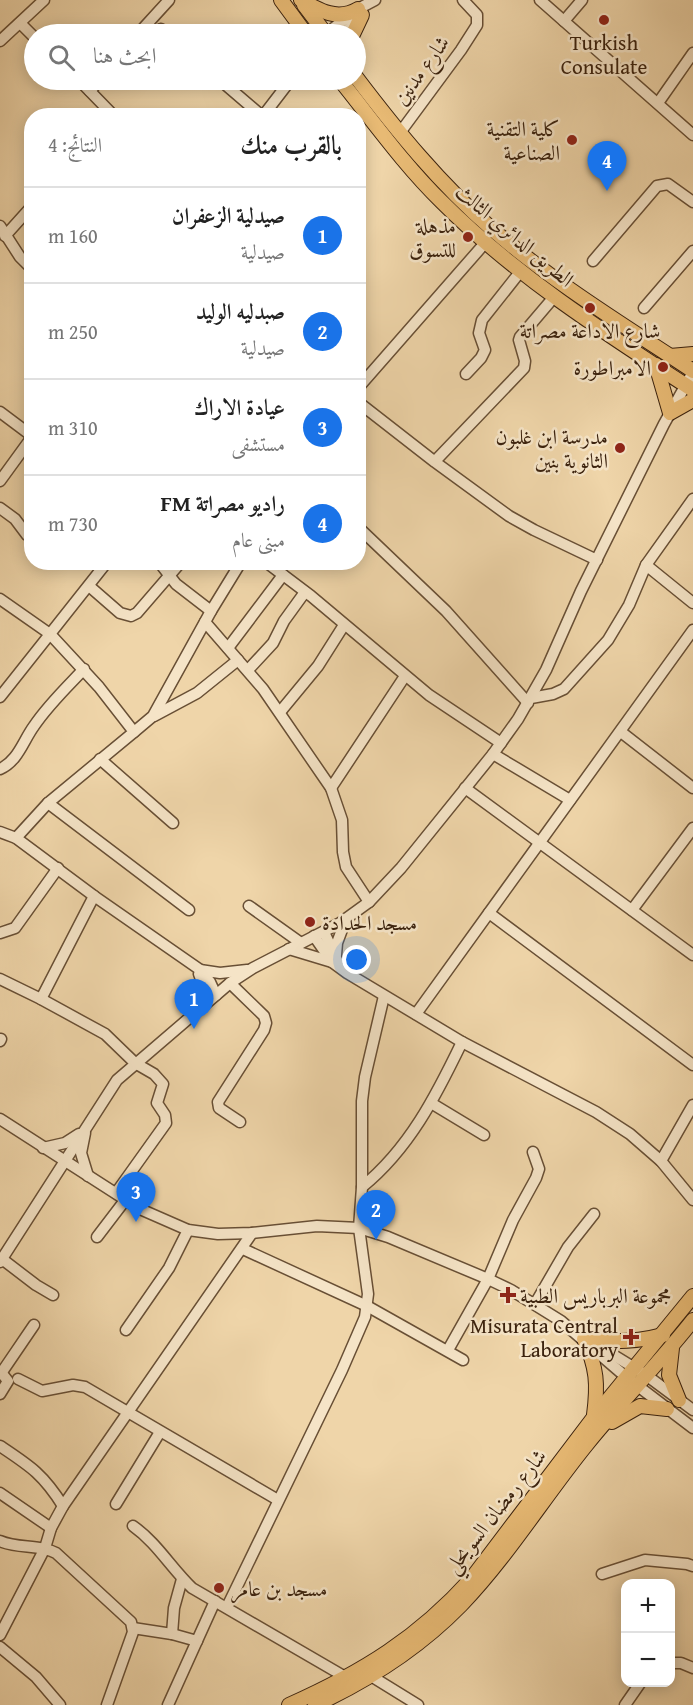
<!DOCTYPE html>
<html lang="ar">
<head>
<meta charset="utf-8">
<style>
  :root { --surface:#fff; --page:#f2f2f2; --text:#222; --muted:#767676; --line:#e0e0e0; --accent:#1a73e8 }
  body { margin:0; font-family:"Gentium Book Plus",Amiri,serif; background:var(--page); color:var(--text); direction:rtl }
  .controls { position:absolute; right:18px; bottom:18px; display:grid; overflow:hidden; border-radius:12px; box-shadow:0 3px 15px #0003 }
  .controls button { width:54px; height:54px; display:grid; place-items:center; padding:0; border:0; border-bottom:2px solid var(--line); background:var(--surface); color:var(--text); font:30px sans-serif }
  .you { position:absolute; left:357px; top:960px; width:21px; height:21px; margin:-15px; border:4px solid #fff; border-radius:50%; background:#1a73e8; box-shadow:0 0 0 9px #1a73e833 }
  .badge { display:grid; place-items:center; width:39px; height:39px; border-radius:50%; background:var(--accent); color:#fff; font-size:20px; font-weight:700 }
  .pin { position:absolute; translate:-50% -50px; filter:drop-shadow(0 2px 3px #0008) }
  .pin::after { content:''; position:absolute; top:32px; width:21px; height:18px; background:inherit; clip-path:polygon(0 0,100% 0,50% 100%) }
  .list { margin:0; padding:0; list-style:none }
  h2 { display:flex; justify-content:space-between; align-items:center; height:78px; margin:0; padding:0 24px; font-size:26px }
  h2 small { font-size:20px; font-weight:400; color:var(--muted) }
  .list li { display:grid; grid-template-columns:39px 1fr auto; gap:18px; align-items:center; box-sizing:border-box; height:96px; padding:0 24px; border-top:2px solid var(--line) }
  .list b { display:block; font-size:22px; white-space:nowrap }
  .list p { margin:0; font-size:20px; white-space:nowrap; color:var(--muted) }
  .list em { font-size:20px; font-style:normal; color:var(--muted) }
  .icon { flex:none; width:33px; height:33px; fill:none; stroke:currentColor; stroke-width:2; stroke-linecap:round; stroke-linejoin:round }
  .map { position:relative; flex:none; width:693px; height:1705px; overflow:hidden; direction:ltr }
  .search { position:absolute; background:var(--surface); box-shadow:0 3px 15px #0003; left:24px; top:24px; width:342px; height:66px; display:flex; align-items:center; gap:15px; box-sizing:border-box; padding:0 21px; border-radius:33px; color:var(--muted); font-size:22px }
  .panel { position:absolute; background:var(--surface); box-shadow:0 3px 15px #0003; left:24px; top:108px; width:342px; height:462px; border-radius:24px; direction:rtl }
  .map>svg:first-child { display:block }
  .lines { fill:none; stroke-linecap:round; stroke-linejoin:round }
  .minor-casing { stroke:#684f35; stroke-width:13 }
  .major-casing { stroke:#3b220e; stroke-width:16 }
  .minor { stroke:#f5e4c7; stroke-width:10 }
  .major { stroke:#e8ba74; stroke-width:14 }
  .poi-dot { fill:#8f2418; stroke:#f5e4c7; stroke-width:2 }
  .labels { text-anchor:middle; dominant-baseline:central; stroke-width:5; stroke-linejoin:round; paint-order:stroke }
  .poi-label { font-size:21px; fill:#3b220e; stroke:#f5e4c7; text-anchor:end }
  .street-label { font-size:21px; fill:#3b220e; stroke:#f5e4c7 }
</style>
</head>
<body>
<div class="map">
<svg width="693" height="1705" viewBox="0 0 693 1705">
  <rect width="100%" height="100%" fill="#efd5a9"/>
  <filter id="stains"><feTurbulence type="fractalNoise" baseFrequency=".00333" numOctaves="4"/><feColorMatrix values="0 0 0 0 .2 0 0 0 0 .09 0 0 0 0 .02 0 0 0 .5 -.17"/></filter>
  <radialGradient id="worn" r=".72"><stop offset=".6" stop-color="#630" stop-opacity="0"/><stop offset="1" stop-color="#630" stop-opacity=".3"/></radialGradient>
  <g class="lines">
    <defs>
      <g id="minor">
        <path d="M 540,0 L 693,135"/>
        <path d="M 564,21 L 582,0"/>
        <path d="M 20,23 L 34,37"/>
        <path d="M 161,29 L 167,34"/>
        <path d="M 138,34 L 169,0"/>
        <path d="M 326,34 L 358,9 L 375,0"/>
        <path d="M 344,34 L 356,21"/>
        <path d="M 0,41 L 44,0"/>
        <path d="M 79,80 L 113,115"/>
        <path d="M 220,80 L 262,116"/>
        <path d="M 90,91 L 100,80"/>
        <path d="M 658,103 L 693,53"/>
        <path d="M 263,116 L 286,86 L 288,80"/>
        <path d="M 399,134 L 461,50 L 477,25 L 477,15 L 463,0"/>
        <path d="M 0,226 L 20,257 L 32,269"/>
        <path d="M 5,236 L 32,206"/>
        <path d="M 593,261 L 657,186 L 668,184 L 693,202"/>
        <path d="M 644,308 L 693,251"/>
        <path d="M 466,374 L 481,358 L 485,350 L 479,333 L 482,320 L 520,272"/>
        <path d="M 358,388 L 485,243"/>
        <path d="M 358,402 L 435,462 L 509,516 L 534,530 L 597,560"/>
        <path d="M 0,412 L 32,436"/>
        <path d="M 438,458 L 524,368 L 525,361 L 519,340 L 520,337 L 554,297"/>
        <path d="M 0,481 L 32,437"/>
        <path d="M 0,508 L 15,519 L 27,535 L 32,538"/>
        <path d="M 358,527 L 446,611 L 528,703"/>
        <path d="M 159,562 L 176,584 L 211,611"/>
        <path d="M 266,562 L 311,596 L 429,695 L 501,743"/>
        <path d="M 646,565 L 693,603"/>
        <path d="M 89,586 L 120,613 L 131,616 L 137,613 L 181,562"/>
        <path d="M 0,599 L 50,634 L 0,697"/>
        <path d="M 205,622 L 263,689 L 331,788 L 342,820 L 343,852 L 346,867 L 369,902"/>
        <path d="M 228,648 L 283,575"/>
        <path d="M 248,670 L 273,643 L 284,621 L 305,592"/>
        <path d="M 531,698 L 553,694 L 564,689 L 608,640 L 629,605 L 646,565 L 693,499"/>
        <path d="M 280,712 L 318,666 L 344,625"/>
        <path d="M 154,716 L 197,693 L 238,660"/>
        <path d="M 134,732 L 153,716 L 211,611 L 241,562"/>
        <path d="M 621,732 L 693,788"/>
        <path d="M 493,754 L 570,800"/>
        <path d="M 100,759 L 173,823"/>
        <path d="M 0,769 C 18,761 23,741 34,726 C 48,705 67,687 84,669"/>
        <path d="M 331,788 L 405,676"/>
        <path d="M 465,788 L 693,955"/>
        <path d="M 48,803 L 189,910"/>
        <path d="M 0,832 L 16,838 L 94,896 L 199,969 L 210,982 L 216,995"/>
        <path d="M 16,838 L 48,803 L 134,732 L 99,687 L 50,634 L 107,562"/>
        <path d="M 249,906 L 301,943"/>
        <path d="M 632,910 L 693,828"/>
        <path d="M 489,913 L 693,1065"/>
        <path d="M 324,932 L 338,962"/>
        <path d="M 0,933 L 15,928 L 58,868"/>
        <path d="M 314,936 L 332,962 L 347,973 L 462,1042 L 596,1112 L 630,1134 L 661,1161 L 693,1200"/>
        <path d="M 289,949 L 332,962"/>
        <path d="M 336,955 L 337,943 L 346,919"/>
        <path d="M 200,970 L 220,973 L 247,970"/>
        <path d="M 0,979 L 41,999 L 105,1034 L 135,1063 L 154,1074 L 163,1084 L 157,1103 L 165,1115 L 166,1123 L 116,1193"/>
        <path d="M 230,983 L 264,1016 L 266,1023 L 264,1030 L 218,1102 L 219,1108 L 240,1122"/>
        <path d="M 41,999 L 94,896"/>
        <path d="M 198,1010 L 204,987 L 199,974"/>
        <path d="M 416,1014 L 693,630"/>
        <path d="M 0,1041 L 1,1039"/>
        <path d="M 431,1103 L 484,1135"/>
        <path d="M 0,1119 L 140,1209 L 188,1230 L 218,1234 L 252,1233 L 317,1226 L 359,1228 L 388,1237 L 488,1279 L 511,1290 L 561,1321 L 626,1377 L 693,1428"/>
        <path d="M 85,1133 L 81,1153 L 88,1176"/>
        <path d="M 43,1148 L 65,1143 L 79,1134"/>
        <path d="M 661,1161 L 693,1105"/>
        <path d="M 362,1187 C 409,1149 436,1096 462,1042"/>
        <path d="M 97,1237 L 126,1199"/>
        <path d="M 243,1249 L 367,1306 L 463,1360"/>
        <path d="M 2,1259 L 36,1285 L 53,1295"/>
        <path d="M 0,1262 L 117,1080 L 230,983 L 253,968 L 340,923 L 369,902 L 401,868 L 493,754 L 518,719 L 546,670 L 581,591 L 664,424 L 693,372"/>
        <path d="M 535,1304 L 568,1247 L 594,1214"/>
        <path d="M 126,1330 L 169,1268 L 188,1230"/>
        <path d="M 597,1345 L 646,1375 L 693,1410"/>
        <path d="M 448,1350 L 488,1279 L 513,1220 L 536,1178 L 539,1169 L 533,1152"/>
        <path d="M 0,1371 L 8,1381 L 0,1394"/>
        <path d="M 2,1372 L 34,1325"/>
        <path d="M 18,1379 L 42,1391 L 73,1385 L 85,1387 L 278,1500"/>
        <path d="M 0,1446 C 30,1466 43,1474 63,1506"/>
        <path d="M 0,1493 L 51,1528"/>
        <path d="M 116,1504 L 160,1432"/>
        <path d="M 133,1526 C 157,1543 171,1568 192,1588 L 347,1678"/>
        <path d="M 0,1541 C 18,1549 39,1544 56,1553 L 131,1622 L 133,1632 L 107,1705"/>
        <path d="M 602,1574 L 645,1560 L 687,1564 L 693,1566"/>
        <path d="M 227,1607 L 342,1370 L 365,1317 L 368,1294 L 359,1228 L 362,1187 L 362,1101 L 365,1077 L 384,996"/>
        <path d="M 133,1628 L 172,1634 L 197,1641"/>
        <path d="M 172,1634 L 174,1608 L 182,1579"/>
        <path d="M 0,1635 L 45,1548 L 51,1528 L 63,1506 L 252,1233"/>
        <path d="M 0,1647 L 36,1677 L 60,1705"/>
        <path d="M 670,1663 L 681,1663 L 693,1668"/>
        <path d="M 371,1676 L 418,1705"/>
        <path d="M 168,1705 L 215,1601"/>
        <path d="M 625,1705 L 641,1682"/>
      </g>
      <g id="major">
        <path d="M 281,0 L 306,34"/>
        <path d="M 301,0 C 320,11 338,21 358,9"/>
        <path d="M 304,5 L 326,34"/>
        <path d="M 353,34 L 362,15"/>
        <path d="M 356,77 C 397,131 440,184 492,229 C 554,283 625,326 693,371"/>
        <path d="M 340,80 C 373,121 404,165 442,202 C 516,276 605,333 693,390"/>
        <path d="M 294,81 L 298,80"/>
        <path d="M 670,356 L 693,354"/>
        <path d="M 656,365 L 670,413 L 693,400"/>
        <path d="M 584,1339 C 597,1368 598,1384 594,1415"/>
        <path d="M 586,1339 C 613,1343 636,1342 663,1335"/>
        <path d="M 672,1348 L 669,1375 L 679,1400"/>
        <path d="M 612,1422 L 640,1406 L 667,1409"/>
        <path d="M 289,1705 C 363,1672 418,1638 472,1578 L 594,1417 L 693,1296"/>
        <path d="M 315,1705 C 369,1680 419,1648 461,1605 C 508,1556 544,1497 587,1444 C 621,1402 659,1363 693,1320"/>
      </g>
    </defs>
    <use href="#minor" class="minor-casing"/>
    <use href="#major" class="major-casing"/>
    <use href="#minor" class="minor"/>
    <use href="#major" class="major"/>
  </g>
  <g class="poi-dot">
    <circle cx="604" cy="20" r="6"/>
    <circle cx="572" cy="140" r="6"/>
    <circle cx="468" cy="237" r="6"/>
    <circle cx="590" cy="308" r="6"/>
    <circle cx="663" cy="367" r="6"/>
    <circle cx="620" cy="448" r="6"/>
    <circle cx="310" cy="922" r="6"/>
    <path d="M505 1286h6v6h6v6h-6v6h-6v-6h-6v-6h6z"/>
    <path d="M628 1328h6v6h6v6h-6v6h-6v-6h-6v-6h6z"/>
    <circle cx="219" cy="1588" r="6"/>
  </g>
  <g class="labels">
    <g class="poi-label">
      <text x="604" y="42" text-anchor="middle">Turkish<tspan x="604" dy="24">Consulate</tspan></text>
      <text x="560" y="128">كلية التقنية<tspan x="560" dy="24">الصناعية</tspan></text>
      <text x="456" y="225">مذهلة<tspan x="456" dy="24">للتسوق</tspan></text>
      <text x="590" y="330" text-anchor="middle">شارع الاداعة مصراتة</text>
      <text x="651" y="367">الامبراطورة</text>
      <text x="608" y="436">مدرسة ابن غلبون<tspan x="608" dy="24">الثانوية بنين</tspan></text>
      <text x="322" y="922" text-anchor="start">مسجد الحدادة</text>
      <text x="520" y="1295" text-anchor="start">مجموعة البرباريس الطبية</text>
      <text x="618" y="1325">Misurata Central<tspan x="618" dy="24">Laboratory</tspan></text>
      <text x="231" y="1588" text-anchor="start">مسجد بن عامر</text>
    </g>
    <g class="street-label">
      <text transform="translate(421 70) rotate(-54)">شارع مدنين</text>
      <text transform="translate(515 235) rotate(40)">الطريق الدائري الثالث</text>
      <text transform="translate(495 1511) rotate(-52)">شارع رمضان السويحلي</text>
    </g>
  </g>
  <rect width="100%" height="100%" filter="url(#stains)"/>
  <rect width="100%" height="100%" fill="url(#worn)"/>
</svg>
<div class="controls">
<button>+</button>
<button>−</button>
</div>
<div class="you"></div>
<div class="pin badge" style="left:194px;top:1029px">1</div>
<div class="pin badge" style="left:376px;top:1240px">2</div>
<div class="pin badge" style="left:136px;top:1222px">3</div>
<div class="pin badge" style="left:607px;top:191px">4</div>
<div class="search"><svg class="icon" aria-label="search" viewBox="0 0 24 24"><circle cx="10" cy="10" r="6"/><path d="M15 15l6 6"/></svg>ابحث هنا</div>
<section class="panel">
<h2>بالقرب منك<small>النتائج: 4</small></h2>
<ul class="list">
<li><span class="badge">1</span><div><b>صيدلية الزعفران</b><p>صيدلية</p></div><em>160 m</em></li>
<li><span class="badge">2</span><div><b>صبدليه الوليد</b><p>صيدلية</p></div><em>250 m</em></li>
<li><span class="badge">3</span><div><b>عيادة الاراك</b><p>مستشفى</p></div><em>310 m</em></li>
<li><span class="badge">4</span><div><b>راديو مصراتة FM</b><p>مبنى عام</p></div><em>730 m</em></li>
</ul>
</section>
</div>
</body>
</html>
